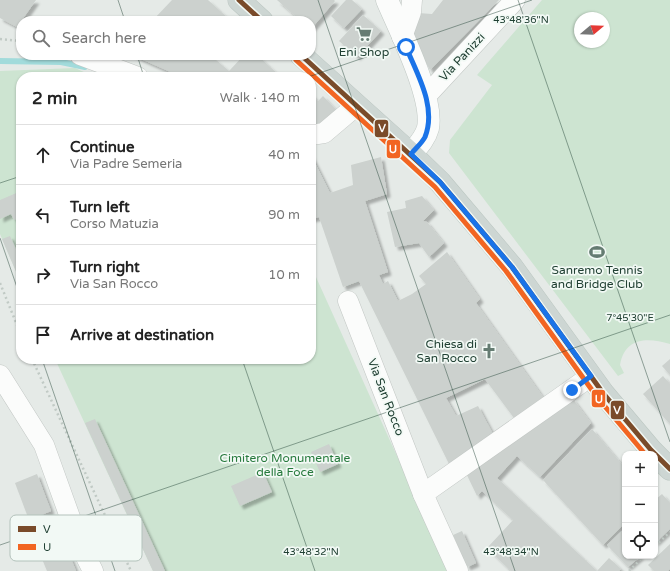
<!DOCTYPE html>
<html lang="en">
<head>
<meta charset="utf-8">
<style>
  :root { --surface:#fff; --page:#f2f2f2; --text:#222; --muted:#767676; --line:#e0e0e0 }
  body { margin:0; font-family:"Varela Round",sans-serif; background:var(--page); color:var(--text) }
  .controls { position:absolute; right:12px; bottom:12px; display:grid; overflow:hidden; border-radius:8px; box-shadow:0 1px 3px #0004 }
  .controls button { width:36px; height:36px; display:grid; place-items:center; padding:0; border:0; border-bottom:1px solid var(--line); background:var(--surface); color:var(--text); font:20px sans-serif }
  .compass { position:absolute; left:574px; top:12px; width:36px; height:36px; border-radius:50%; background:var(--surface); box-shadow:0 1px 3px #0004; rotate:71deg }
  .stop { position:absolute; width:12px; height:12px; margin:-9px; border:3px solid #1a73e8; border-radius:50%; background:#fff }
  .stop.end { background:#1a73e8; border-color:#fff; box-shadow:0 1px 4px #0008 }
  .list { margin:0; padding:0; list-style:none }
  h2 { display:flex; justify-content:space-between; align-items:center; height:52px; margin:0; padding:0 16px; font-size:17px }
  h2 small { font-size:13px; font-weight:400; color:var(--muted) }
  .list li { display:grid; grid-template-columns:26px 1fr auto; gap:12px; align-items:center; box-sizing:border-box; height:60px; padding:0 16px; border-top:1px solid var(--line) }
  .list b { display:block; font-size:15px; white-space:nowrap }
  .list p { margin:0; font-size:13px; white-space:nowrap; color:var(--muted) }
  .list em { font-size:13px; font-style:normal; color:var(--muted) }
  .icon { flex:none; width:22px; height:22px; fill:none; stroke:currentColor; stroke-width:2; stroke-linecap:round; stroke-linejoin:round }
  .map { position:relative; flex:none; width:670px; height:571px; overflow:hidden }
  .search { position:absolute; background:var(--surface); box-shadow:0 1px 3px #0004; left:16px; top:16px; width:300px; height:44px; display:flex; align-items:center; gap:10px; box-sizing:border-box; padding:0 14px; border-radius:16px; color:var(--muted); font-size:15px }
  .panel { position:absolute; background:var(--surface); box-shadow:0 1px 3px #0004; left:16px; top:72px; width:300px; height:292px; border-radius:16px }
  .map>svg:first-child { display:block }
  .green { fill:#cde4d1; fill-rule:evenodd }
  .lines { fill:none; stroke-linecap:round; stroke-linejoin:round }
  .stream { stroke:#a2dbdb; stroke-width:6 }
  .building { fill:#ccd1ce; filter:url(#shadow) }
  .street-casing { stroke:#c2c7c4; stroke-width:21 }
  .secondary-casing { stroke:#c0c8c4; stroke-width:23 }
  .primary-casing { stroke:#bcc7c2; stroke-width:23 }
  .path { stroke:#c1cac5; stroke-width:2.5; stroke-dasharray:2 3; stroke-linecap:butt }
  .street { stroke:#fbfcfb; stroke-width:20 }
  .secondary { stroke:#fbfcfb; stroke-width:22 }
  .primary { stroke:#cdd6d3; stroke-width:22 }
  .bus-1-casing { stroke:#f2f9f5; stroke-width:8 }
  .bus-2-casing { stroke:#f2f9f5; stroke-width:8 }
  .bus-1 { stroke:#7a4b2a; stroke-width:5 }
  .bus-2 { stroke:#f26522; stroke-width:5 }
  .route { stroke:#1a73e8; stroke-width:5 }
  .ticks { fill:none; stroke:#204033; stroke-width:1; stroke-opacity:0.45 }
  .labels { text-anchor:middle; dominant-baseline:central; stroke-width:3.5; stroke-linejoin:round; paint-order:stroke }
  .poi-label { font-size:12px; fill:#204033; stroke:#f2f9f5 }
  .street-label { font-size:12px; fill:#204033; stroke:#f2f9f5 }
  .park-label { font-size:12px; fill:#277a3d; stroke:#f2f9f5 }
  .key { fill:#f2f9f5; stroke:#b3c2bb; stroke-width:1 }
  .key-label { font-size:11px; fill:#204033 }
  .ticks-label { font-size:10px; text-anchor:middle; fill:#204033; stroke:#f2f9f5; stroke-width:3.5; stroke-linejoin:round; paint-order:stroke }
  .line-badge { stroke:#f2f9f5; stroke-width:1.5 }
  .badge-label { font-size:11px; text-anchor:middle; font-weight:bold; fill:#fff }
</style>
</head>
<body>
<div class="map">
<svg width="670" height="571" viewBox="0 0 670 571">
  <defs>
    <filter id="shadow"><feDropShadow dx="3.5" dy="3.5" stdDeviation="1" flood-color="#0004"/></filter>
  </defs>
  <rect width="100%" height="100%" fill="#e5eae7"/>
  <g class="green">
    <path d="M 542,0 L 670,0 L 670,344 C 646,337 625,338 620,365 L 624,373 L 618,376 L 449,153 L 450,140 L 492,85 L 477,75 ZM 580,18 L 604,18 L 604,42 L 580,42 Z"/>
    <path d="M 75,68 L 95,77 L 21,77 L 21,283 L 0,234 L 0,71 Z"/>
    <path d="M 311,266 L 449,571 L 153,571 L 55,359 L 311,359 Z"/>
  </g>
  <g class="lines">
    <path class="stream" d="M 0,61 L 61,62 L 85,67"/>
  </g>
  <g class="building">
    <path d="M 0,0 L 36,0 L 17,27 L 0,18 Z"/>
    <path d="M 172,0 L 208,0 L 231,21 L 152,21 Z"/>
    <path d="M 277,0 L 334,0 L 335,1 L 311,29 L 311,21 L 301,21 Z"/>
    <path d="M 346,0 L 352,0 L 362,9 L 344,28 L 331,16 Z"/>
    <path d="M 443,0 L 499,0 L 430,70 L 412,37 L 418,13 L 432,14 Z"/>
    <path d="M 363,15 L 381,31 L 357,57 L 339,41 Z"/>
    <path d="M 132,55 L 210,55 L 229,71 L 244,55 L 257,55 L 281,77 L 182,77 Z"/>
    <path d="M 311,94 L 318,101 L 323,96 L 338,112 L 326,124 L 311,124 Z"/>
    <path d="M 311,155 L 330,193 L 353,185 L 351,165 L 381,157 L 387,194 L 365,201 L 388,272 L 379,275 L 383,284 L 388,281 L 398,301 L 412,294 L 426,284 L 419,276 L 447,252 L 480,299 L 476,303 L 545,400 L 517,422 L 485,379 L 446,398 L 456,416 L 478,406 L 494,436 L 450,466 L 359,281 L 343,287 L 319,217 L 311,219 Z"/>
    <path d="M 21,191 L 21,217 L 14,220 L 11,214 L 0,219 L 0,200 Z"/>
    <path d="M 422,196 L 434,210 L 423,221 L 427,222 L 444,243 L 429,257 L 419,243 L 395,247 L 387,212 L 406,208 L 405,201 Z"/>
    <path d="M 10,236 L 21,260 L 21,283 L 2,239 Z"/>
    <path d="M 670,359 L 670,375 L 662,366 Z"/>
    <path d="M 663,376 L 670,384 L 670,424 L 643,394 Z"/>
    <path d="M 573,399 L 591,423 L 540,477 L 517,456 L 497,478 L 597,571 L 609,558 L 621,569 L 619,571 L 511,571 L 487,548 L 513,520 L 482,491 L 477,496 L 466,473 Z"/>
    <path d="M 95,419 L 165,571 L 153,571 L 85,423 Z"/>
    <path d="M 592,429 L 625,468 L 625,523 L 603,545 L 543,480 Z"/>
    <path d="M 329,444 L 338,464 L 320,472 L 311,452 Z"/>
    <path d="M 263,472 L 272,492 L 240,506 L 231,486 Z"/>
    <path d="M 37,474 L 51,511 L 29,520 L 15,483 Z"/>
    <path d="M 662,494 L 670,503 L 670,529 L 655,543 L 655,500 Z"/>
    <path d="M 625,528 L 625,556 L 641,556 L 628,567 L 607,545 Z"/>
    <path d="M 462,531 L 476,563 L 467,567 L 453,535 Z"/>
    <path d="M 670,544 L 670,569 L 668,571 L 654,571 L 648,565 Z"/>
    <path d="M 67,549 L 76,571 L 47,571 L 42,559 Z"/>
  </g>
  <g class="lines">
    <defs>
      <g id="street">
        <path d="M 402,37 L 411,12 L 412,0"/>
        <path d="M 80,55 L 138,77"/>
        <path d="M 426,96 L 515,0"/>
        <path d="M 311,135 L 324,133 L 357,105"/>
        <path d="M 348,301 L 423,494 L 458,571"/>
        <path d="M 0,375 L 44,445 L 80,545 L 93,571"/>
        <path d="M 423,494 L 591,376"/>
      </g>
      <path id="secondary" d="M 387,0 C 400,31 434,97 428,128 C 425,139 418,146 411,154"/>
      <g id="primary">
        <path d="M 239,0 L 262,21"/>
        <path d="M 301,55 L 411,154 L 440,182 L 512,267 L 603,393 L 651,450 L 670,469"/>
      </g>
    </defs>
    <use href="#street" class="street-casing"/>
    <use href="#secondary" class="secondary-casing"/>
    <use href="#primary" class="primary-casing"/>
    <g class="path">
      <path d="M 0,39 L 21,41"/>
      <path d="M 0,283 L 21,335"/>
      <path d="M 32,359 L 131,571"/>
      <path d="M 655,546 L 670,532"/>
      <path d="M 629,571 L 644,556"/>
    </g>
    <use href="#street" class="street"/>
    <use href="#secondary" class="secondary"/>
    <use href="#primary" class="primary"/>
    <defs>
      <g id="bus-1">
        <path d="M 239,0 L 262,21"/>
        <path d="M 301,55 L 440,182 L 512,267 L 603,393 L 651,450 L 670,469"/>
      </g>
      <path id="bus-2" d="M 296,60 L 435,187 L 506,271 L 597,397 L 645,454"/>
    </defs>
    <use href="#bus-1" class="bus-1-casing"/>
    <use href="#bus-2" class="bus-2-casing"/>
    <use href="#bus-1" class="bus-1"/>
    <use href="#bus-2" class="bus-2"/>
  </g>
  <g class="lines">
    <path class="route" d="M 406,47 C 417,74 437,107 425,137 C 422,143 416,148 411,154 L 440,182 L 512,267 L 591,376 L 572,390"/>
  </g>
  <path class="ticks" d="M 118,0 L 125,21M 318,0 L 515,571M 518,0 L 670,442M 137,55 L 144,77M 308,77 L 532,0M 0,183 L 21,176M 0,238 L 21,299M 42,359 L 115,571M 242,359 L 315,571M 0,545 L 670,315"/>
  <defs>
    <symbol id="supermarket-bare" viewBox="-9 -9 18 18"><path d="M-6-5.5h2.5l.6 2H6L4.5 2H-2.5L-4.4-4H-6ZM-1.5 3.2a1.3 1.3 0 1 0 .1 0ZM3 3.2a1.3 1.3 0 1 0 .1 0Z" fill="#657c72" stroke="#f2f9f5" stroke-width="2.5" paint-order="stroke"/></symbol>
    <symbol id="stadium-bare" viewBox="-9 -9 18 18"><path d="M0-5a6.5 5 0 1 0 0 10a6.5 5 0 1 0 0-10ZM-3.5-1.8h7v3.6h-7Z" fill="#657c72" stroke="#f2f9f5" stroke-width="2.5" paint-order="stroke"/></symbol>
    <symbol id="church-bare" viewBox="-9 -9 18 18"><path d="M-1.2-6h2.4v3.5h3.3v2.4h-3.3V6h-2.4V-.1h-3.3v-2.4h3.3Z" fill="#657c72" stroke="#f2f9f5" stroke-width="2.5" paint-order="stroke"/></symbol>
  </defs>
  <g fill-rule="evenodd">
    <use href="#supermarket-bare" x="353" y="23" width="22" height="22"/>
    <use href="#stadium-bare" x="586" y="241" width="22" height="22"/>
    <use href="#church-bare" x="478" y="340" width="22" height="22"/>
  </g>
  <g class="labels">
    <g class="poi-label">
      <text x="364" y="52">Eni Shop</text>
      <text x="597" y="270">Sanremo Tennis<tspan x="597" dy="14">and Bridge Club</tspan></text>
      <text x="477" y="344" text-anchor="end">Chiesa di<tspan x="477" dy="14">San Rocco</tspan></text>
    </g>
    <g class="street-label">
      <text transform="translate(462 57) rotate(-47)">Via Panizzi</text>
      <text transform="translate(386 397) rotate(69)">Via San Rocco</text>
    </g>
    <g class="park-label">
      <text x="285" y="458">Cimitero Monumentale<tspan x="285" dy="14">della Foce</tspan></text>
    </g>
  </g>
  <rect x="10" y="515" width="132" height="46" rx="6" class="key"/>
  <rect x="18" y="526" width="18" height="6" fill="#7a4b2a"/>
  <rect x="18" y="544" width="18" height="6" fill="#f26522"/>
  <g class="key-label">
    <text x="43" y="533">V</text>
    <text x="43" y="551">U</text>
  </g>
  <g class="ticks-label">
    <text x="521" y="23">43°48'36"N</text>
    <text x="630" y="321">7°45'30"E</text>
    <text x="311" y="555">43°48'32"N</text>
    <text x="511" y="555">43°48'34"N</text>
  </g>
  <g class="line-badge">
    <rect x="374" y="119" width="15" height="19" rx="4" fill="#7a4b2a"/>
    <rect x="386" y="139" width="15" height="20" rx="4" fill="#f26522"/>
    <rect x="591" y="389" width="15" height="19" rx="4" fill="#f26522"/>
    <rect x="610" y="400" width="15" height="20" rx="4" fill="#7a4b2a"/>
  </g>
  <g class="badge-label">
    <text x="382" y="132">V</text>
    <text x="393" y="153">U</text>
    <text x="599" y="403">U</text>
    <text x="617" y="414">V</text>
  </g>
</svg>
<div class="controls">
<button>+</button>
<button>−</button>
<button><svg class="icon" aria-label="locate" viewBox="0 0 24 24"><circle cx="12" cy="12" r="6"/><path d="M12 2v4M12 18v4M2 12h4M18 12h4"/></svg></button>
</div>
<svg class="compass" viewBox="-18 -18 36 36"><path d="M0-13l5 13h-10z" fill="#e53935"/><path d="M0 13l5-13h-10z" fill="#767676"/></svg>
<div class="stop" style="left:406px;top:47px"></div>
<div class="stop end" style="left:572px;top:390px"></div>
<div class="search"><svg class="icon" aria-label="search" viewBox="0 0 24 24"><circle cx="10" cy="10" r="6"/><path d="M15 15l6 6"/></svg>Search here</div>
<section class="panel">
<h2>2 min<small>Walk · 140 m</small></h2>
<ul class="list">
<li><svg class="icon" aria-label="ahead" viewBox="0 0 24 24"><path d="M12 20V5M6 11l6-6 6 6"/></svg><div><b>Continue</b><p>Via Padre Semeria</p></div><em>40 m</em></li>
<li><svg class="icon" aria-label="left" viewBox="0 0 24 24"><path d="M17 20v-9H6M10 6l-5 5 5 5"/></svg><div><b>Turn left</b><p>Corso Matuzia</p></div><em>90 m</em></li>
<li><svg class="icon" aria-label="right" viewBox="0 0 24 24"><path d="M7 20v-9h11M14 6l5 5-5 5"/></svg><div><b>Turn right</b><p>Via San Rocco</p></div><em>10 m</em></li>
<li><svg class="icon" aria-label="arrive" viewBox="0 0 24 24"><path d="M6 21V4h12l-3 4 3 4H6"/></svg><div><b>Arrive at destination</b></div></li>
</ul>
</section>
</div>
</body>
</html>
